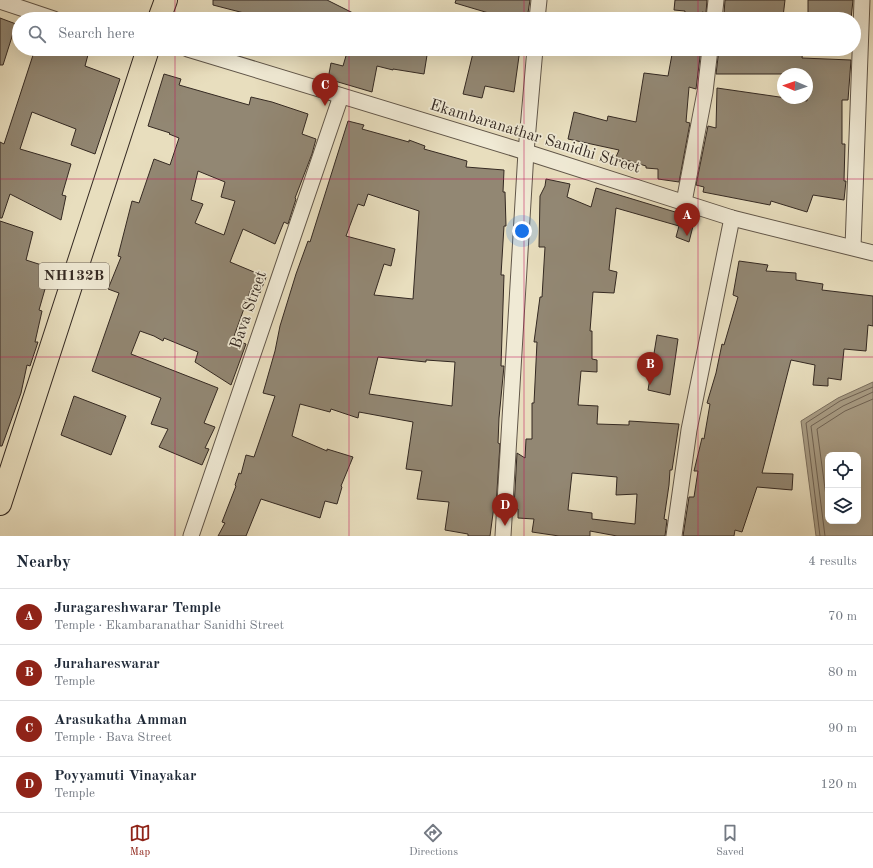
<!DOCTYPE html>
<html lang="en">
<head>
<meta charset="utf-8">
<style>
  :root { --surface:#fff; --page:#f6f6f7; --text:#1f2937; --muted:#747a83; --line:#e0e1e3; --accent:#8f2418 }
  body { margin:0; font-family:"Old Standard TT",serif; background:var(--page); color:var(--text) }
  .controls { position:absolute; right:12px; bottom:12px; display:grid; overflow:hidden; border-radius:8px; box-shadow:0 4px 16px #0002 }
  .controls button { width:36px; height:36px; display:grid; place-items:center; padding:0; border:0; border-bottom:1px solid var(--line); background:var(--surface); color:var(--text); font:20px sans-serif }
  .compass { position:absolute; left:777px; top:68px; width:36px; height:36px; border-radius:50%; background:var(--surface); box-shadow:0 4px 16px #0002; rotate:272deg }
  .you { position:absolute; left:522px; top:231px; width:14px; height:14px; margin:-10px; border:3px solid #fff; border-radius:50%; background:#1a73e8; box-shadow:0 0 0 6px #1a73e833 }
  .badge { display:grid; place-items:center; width:26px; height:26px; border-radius:50%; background:var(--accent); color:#fff; font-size:13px; font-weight:700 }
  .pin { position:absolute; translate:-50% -33px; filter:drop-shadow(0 1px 2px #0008) }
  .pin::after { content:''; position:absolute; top:21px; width:14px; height:12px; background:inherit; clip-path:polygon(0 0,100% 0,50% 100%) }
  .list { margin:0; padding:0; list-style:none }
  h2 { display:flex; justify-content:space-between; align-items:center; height:52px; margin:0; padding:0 16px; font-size:17px }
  h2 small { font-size:13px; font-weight:400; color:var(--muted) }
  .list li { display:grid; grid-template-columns:26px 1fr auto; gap:12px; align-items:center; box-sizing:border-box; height:56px; padding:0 16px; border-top:1px solid var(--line) }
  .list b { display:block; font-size:15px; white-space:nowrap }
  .list p { margin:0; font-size:13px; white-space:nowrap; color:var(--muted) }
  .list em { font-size:13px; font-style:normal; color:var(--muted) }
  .icon { flex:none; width:22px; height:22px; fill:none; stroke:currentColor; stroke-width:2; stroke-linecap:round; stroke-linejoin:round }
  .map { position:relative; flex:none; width:873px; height:536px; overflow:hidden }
  .search { position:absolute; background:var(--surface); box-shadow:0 4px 16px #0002; left:12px; right:12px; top:12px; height:44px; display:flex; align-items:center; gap:10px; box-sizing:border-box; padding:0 14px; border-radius:22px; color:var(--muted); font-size:15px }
  .sheet { height:276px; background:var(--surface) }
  nav { display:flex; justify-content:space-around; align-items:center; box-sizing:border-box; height:56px; border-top:1px solid var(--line); background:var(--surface); font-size:11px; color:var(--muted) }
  nav a { display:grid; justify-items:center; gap:2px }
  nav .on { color:var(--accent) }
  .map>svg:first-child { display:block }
  .water { fill:#aba089; stroke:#7b7060; fill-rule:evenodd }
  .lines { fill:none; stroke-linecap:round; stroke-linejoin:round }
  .shore { stroke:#706456; stroke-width:1 }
  .building { fill:#928773; stroke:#342922; fill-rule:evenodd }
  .street-casing { stroke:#615649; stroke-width:17 }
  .highway-casing { stroke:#342922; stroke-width:24 }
  .street { stroke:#f0ead5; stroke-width:15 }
  .highway { stroke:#e8debe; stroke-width:22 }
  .grid { fill:none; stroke:#c2185b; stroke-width:1; stroke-opacity:0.55 }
  .labels { text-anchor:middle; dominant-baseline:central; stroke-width:3.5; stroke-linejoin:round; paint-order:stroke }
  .shield { fill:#f0ead5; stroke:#6c6358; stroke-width:1 }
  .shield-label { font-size:15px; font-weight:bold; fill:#342922 }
  .street-label { font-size:16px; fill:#342922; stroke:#f0ead5 }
</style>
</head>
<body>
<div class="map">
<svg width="873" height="536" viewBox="0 0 873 536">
  <rect width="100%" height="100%" fill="#e8debe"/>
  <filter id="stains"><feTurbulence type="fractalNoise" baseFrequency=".005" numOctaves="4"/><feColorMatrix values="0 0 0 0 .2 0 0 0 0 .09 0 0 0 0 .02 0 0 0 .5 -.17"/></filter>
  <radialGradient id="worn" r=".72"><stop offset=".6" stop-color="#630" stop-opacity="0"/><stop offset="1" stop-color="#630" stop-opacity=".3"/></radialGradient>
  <path class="water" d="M 873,382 L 873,536 L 816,536 L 801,421 L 838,398 ZM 828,455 L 858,455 L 858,521 L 828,521 Z"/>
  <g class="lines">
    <g class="shore">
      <path d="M 828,511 L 817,429 L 845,411 L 873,399"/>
      <path d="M 820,536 L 806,423 L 840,401 L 873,387"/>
      <path d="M 825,536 L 811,426 L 843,406 L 873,392"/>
    </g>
  </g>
  <g class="building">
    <path d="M 213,0 L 327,0 L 365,19 L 260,19 L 244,13 L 213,5 Z"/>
    <path d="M 456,0 L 530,0 L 527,19 L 492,18 L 492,14 L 455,3 Z"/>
    <path d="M 675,0 L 707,0 L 706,13 L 702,12 L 702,19 L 684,19 L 685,11 L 674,10 Z"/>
    <path d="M 725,0 L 785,0 L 783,17 L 765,15 L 765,19 L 747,19 L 747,16 L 724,14 Z"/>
    <path d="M 808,0 L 853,0 L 851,19 L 808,19 Z"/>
    <path d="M 0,18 L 16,24 L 3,65 L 0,65 Z"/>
    <path d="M 35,49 L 81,49 L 89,51 L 85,66 L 120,79 L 95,154 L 71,145 L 76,129 L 32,112 L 20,149 L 71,164 L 62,195 L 66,196 L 61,220 L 10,194 L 2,218 L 0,218 L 0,142 L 4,144 Z"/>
    <path d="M 348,49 L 428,49 L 424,74 L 393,69 L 393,70 L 377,66 L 372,92 L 328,79 L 331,63 L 343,66 Z"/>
    <path d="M 474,49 L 520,49 L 514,92 L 485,86 L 482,98 L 463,94 Z"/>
    <path d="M 673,49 L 701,49 L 696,89 L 689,87 L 686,122 L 690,123 L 679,182 L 658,179 L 658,169 L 646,168 L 646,166 L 616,157 L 619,150 L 568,139 L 574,112 L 607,121 L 608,116 L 636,122 L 644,73 L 668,76 Z"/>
    <path d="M 719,49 L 787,53 L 787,49 L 803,49 L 802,58 L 851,60 L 848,100 L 842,100 L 842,144 L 845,144 L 844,181 L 846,181 L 844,200 L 813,195 L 807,212 L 771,201 L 770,205 L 703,192 L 704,187 L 696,185 L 708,126 L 716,128 L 717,88 L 807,101 L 807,74 L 716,74 Z"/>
    <path d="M 164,74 L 181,79 L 179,85 L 249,105 L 251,97 L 272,102 L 308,114 L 302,134 L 316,139 L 312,154 L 295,198 L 296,199 L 288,224 L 284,222 L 275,244 L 243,229 L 230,262 L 266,277 L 260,293 L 251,289 L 233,339 L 246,344 L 231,385 L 195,362 L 198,352 L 164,338 L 163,341 L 154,336 L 140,331 L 131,354 L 218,388 L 204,423 L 215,427 L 205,448 L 209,449 L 202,465 L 159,447 L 168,429 L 151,424 L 161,398 L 92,371 L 119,293 L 108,289 L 121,257 L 118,256 L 132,201 L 139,203 L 154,159 L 170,165 L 179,138 L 169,134 L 170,133 L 148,126 ZM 198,171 L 225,182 L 221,197 L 235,201 L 224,235 L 195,223 L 203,204 L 191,200 Z"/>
    <path d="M 348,121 L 364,125 L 362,129 L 409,142 L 409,140 L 425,146 L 424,149 L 467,161 L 466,167 L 504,170 L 503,192 L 505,192 L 506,226 L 504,226 L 501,275 L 504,275 L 501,366 L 504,366 L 499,418 L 498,443 L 500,444 L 496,506 L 494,506 L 490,536 L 468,536 L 468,534 L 445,530 L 449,502 L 417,499 L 422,471 L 406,469 L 413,422 L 359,412 L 358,418 L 331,409 L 330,412 L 300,404 L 292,436 L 327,451 L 327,449 L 353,457 L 341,486 L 342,487 L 337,504 L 325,501 L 320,518 L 261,499 L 246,536 L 218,536 L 225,523 L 222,522 L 236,486 L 235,485 L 239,473 L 241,474 L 246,455 L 254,457 L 275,396 L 263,393 L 275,351 L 280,326 L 296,274 L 308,241 L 310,242 ZM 368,194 L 419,211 L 413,299 L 374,295 L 384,264 L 391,266 L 395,249 L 346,236 L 358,204 L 364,206 ZM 378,357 L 426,362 L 426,360 L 455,362 L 452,406 L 369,394 Z"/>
    <path d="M 546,179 L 570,184 L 567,197 L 591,207 L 596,188 L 695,218 L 689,242 L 676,237 L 679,226 L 616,208 L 609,270 L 617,272 L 614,293 L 593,292 L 590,331 L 592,331 L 592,359 L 597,360 L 597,372 L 581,371 L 578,405 L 598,406 L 597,424 L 629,425 L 629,421 L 679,424 L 672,470 L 670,470 L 669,485 L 664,519 L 667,520 L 665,536 L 617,536 L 590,531 L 590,536 L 559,536 L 532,532 L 534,519 L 518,518 L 518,509 L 514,508 L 517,453 L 525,458 L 526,439 L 532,439 L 532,403 L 534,403 L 537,342 L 534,342 L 540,297 L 542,297 L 545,247 L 539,247 L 540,196 L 545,186 ZM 572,473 L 617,477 L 616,495 L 637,494 L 635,524 L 592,519 L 592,513 L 568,510 Z"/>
    <path d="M 0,221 L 33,232 L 26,260 L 51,268 L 39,310 L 42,311 L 35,342 L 38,342 L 30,366 L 27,365 L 21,393 L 2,446 L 0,446 Z"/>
    <path d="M 739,261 L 768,265 L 766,271 L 796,273 L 796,280 L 823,284 L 822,290 L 873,296 L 873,326 L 868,325 L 866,351 L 844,349 L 841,380 L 828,378 L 828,386 L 813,385 L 815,365 L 791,360 L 762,473 L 793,474 L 792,490 L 757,487 L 742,532 L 735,530 L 734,536 L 683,536 L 689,497 L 694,497 L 698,471 L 694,471 L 702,438 L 704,439 L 710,404 L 707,403 L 716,373 L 722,344 L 724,345 L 738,297 L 733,295 Z"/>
    <path d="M 657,335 L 678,339 L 670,395 L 648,390 Z"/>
    <path d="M 74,396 L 126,416 L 111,455 L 61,435 Z"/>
  </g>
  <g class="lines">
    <defs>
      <g id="street">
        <path d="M 0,1 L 54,19"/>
        <path d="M 537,19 L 539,0"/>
        <path d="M 714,19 L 716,0"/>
        <path d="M 188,49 L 526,152 L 732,218 L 873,253"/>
        <path d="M 684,202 L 705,92 L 710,49"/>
        <path d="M 853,247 L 862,0"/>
        <path d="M 191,536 L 341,96"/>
        <path d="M 503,536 L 526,152 L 535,49"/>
        <path d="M 674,536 L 689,430 L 732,218"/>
      </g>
      <g id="highway">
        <path d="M 159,19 L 166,0"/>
        <path d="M 0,504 L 148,49"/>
      </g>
    </defs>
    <use href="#street" class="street-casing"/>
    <use href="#highway" class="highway-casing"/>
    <use href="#street" class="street"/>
    <use href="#highway" class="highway"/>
  </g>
  <path class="grid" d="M 175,0 L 175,19M 349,0 L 349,19M 524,0 L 524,19M 698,0 L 698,19M 175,49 L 175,536M 349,49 L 349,536M 524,49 L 524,536M 698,49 L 698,536M 0,179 L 873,179M 0,357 L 873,357"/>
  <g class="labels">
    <rect class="shield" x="39" y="263" width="70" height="26" rx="3"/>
    <g class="shield-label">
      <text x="74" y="276">NH132B</text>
    </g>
    <g class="street-label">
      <text transform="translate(535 137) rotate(17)">Ekambaranathar Sanidhi Street</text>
      <text transform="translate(249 310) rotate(-71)">Bava Street</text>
    </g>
  </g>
  <rect width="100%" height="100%" filter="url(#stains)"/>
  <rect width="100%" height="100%" fill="url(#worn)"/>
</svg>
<div class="controls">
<button><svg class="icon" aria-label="locate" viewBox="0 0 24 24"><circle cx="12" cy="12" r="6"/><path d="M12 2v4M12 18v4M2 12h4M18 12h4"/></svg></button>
<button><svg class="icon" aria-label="layers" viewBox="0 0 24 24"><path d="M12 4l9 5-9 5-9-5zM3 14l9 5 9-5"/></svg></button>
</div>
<svg class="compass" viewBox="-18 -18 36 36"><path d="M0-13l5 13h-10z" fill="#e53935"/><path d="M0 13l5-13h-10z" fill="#747a83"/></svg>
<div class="you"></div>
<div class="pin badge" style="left:687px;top:236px">A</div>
<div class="pin badge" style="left:650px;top:385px">B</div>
<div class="pin badge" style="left:325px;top:106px">C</div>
<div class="pin badge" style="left:505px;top:526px">D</div>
<div class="search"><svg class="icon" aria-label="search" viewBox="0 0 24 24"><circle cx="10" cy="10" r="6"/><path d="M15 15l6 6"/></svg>Search here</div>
</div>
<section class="sheet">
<h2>Nearby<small>4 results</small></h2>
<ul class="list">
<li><span class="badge">A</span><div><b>Juragareshwarar Temple</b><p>Temple · Ekambaranathar Sanidhi Street</p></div><em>70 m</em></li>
<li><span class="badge">B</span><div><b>Jurahareswarar</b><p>Temple</p></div><em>80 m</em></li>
<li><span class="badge">C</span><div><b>Arasukatha Amman</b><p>Temple · Bava Street</p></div><em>90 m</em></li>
<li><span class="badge">D</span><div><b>Poyyamuti Vinayakar</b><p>Temple</p></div><em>120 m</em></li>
</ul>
</section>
<nav>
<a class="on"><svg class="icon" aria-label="map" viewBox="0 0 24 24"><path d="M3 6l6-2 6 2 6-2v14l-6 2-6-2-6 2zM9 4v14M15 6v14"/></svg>Map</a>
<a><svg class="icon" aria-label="directions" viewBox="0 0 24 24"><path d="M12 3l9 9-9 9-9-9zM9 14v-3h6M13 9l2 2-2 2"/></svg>Directions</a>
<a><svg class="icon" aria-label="saved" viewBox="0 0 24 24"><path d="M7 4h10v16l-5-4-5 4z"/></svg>Saved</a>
</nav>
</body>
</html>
